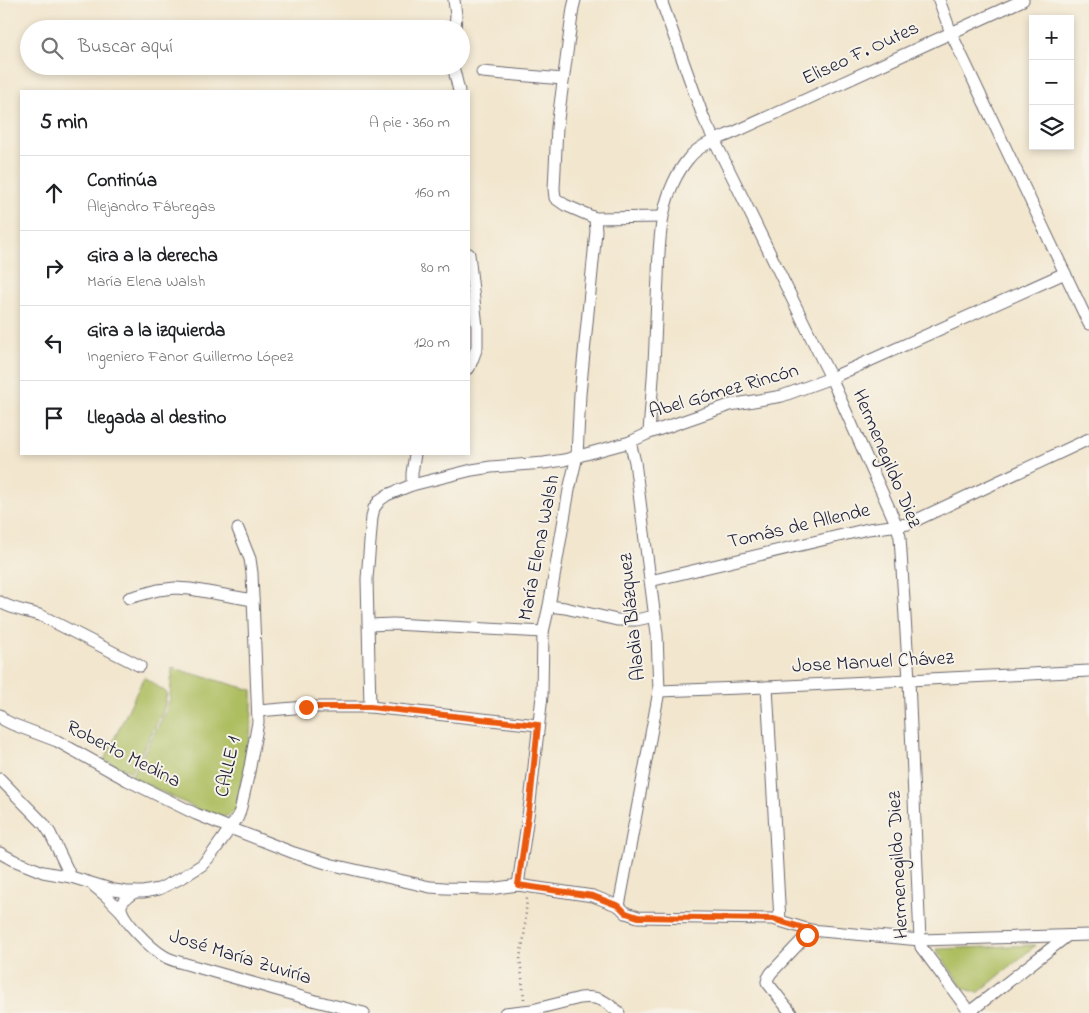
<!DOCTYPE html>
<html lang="es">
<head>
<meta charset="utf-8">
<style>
  :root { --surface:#fff; --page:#f2f2f2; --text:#202124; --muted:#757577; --line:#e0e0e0 }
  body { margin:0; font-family:"Indie Flower",sans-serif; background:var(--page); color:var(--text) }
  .controls { position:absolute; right:15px; top:15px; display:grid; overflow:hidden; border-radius:0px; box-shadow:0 2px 8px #0003 }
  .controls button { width:45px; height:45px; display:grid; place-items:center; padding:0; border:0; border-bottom:1px solid var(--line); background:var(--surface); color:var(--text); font:25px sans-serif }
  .stop { position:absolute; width:15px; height:15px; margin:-11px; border:4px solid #ea580c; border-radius:50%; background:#fff }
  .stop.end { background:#ea580c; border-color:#fff; box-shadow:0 1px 5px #0008 }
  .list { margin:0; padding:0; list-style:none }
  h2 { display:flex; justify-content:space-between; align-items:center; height:65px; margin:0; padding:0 20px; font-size:21px }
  h2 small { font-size:16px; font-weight:400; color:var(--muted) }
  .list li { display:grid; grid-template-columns:32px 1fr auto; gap:15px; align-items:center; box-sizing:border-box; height:75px; padding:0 20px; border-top:1px solid var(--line) }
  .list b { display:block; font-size:19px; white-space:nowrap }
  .list p { margin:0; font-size:16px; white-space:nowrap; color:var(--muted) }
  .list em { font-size:16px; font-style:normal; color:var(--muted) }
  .icon { flex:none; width:28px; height:28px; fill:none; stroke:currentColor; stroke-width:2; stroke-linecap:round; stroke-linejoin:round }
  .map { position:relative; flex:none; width:1089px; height:1013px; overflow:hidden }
  .search { position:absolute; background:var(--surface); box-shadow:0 2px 8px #0003; left:20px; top:20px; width:450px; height:55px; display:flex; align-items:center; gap:12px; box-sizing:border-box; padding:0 18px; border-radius:28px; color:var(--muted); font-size:19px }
  .panel { position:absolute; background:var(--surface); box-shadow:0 2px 8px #0003; left:20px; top:90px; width:450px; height:365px; border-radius:0px }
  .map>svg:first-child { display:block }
  .green { fill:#adbe61; stroke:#68704e }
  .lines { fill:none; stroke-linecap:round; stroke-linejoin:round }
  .street-casing { stroke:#6b676e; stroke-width:13 }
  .path { stroke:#6b676e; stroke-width:2.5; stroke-dasharray:1 4; stroke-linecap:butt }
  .street { stroke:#fff; stroke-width:11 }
  .route { stroke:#ea580c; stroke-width:6 }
  .labels { text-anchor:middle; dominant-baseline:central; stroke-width:4; stroke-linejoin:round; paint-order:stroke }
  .street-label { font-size:20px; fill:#22223b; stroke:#f7f3e8 }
</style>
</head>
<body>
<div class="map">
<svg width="1089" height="1013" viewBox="0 0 1089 1013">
  <rect width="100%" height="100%" fill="#f7f3e8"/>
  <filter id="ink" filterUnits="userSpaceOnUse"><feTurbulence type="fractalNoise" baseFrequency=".02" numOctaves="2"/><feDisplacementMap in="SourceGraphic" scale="10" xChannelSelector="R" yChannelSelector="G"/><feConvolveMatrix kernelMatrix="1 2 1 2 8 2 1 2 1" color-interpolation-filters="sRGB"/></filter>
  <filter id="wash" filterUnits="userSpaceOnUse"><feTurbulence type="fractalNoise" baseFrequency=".0096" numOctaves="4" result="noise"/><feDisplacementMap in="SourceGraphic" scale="20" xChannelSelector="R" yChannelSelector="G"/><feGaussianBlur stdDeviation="1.12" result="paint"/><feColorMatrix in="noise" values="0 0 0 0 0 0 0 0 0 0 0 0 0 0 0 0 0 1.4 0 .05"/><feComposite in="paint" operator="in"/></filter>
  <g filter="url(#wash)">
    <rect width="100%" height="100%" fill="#f2e6ce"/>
    <g class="green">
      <path d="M 172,668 L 252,690 C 253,723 248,757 240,790 C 239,796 238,803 236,809 C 231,818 220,817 212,816 L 131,777 L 166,711 L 170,698 Z"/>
      <path d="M 144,677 L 167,693 L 164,709 L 146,744 L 131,772 L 104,760 Z"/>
      <path d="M 1036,945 L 978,993 L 963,988 L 936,949 Z"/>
    </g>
  </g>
  <g filter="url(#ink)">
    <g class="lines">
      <defs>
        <g id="street">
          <path d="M 454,0 L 456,15 L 455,29"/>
          <path d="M 575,0 L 573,8 L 557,127 L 554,189 L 555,198 L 565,205 L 595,218 L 662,217"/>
          <path d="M 661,0 L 704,119 L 831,378 L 897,526 L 900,537 L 909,680 L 920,940 L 921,947 L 924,951 L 970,1013"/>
          <path d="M 939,0 L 951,33 L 1089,324"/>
          <path d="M 453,66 L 459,91"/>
          <path d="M 482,72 L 563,79"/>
          <path d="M 469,254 L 477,327 L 477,347 L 473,358 L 469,368"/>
          <path d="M 649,433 C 651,402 654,372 655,342 C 656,320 657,298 658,277 C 659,236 661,191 689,158 C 700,144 719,139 735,132 L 1023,0"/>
          <path d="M 412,485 L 412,473 L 415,454"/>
          <path d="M 650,581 L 868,529 L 908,524 L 1089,439"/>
          <path d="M 129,598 L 158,590 L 175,588 L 190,589 L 253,600"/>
          <path d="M 0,602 C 13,610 28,611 42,616 L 140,666"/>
          <path d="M 549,606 L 565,608 L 617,620 L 636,620 L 655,616"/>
          <path d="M 369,625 L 393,624 L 543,632"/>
          <path d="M 767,687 L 780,921"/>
          <path d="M 659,691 L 767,687 L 1089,671"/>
          <path d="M 370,707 L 367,579 L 372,517 L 374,508 L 380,500 L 387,495 L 412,485 L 472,470 L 491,467 L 544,463 L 564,460 L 630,442 L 649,433 L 730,405 L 782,396 L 831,378 L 1065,273"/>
          <path d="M 258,711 L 306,707 L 370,707 L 538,725"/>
          <path d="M 0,715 L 4,720 L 12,724 L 57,741 L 127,780 L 196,814 L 230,828 L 294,853 L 329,864 L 430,887 L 445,888 L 490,889 L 518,885 L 593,896 L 619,906 L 626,913 L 638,917 L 773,919 L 810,930 L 920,940 L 1089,935"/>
          <path d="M 0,779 L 44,824 L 50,833 L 71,877"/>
          <path d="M 0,853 L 13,860 L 43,872 L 71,877 L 114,890 L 127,892 L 143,892 L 159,889 L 183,877 L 202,865 L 212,854 L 238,817 L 241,807 L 249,772 L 258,722 L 252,573 L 250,559 L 238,529"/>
          <path d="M 518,885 L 530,802 L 542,696 L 543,632 L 549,606 L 569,490 L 577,456 L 580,394 L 596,231 L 595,218"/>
          <path d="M 94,886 L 106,896 L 122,912"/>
          <path d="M 135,892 C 130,895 122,900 121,906 C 119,918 153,950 164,956 C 170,960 179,962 186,964 L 316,1001 L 364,1013"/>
          <path d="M 619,906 L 659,691 L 657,634 L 635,462 L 630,442"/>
          <path d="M 505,1013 L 532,1010 L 580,998 C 599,996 606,1001 619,1013"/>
          <path d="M 791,1013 L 767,982 L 768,978 L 771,973 L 807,935 L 810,930"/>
          <path d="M 968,1013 L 1067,936"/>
        </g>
      </defs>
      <use href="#street" class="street-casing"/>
      <path class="path" d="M 524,999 L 520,957 L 524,938 L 527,898"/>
      <use href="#street" class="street"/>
    </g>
  </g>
  <g class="lines" filter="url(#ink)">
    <path class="route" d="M 306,707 L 370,707 L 538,725 L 530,802 L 518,885 L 593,896 L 619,906 L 626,913 L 638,917 L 773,919 L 810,930 L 807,935"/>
  </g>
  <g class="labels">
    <g class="street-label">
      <text transform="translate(861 54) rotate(-25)">Eliseo F. Outes</text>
      <text transform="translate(724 392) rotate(-16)">Abel Gómez Rincón</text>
      <text transform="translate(886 459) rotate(67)">Hermenegildo Diez</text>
      <text transform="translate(799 527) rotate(-13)">Tomás de Allende</text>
      <text transform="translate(540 548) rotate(-79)">María Elena Walsh</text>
      <text transform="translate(633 617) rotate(-96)">Aladia Blázquez</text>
      <text transform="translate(873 663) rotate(-3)">Jose Manuel Chávez</text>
      <text transform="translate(123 755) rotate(27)">Roberto Medina</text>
      <text transform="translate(229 767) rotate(-78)">CALLE 1</text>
      <text transform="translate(899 865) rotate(-93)">Hermenegildo Diez</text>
      <text transform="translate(240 958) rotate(17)">José María Zuviría</text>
    </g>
  </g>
</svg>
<div class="controls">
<button>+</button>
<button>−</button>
<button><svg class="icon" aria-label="layers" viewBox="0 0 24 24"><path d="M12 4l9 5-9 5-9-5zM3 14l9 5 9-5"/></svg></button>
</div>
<div class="stop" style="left:807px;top:935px"></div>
<div class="stop end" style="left:306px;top:707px"></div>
<div class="search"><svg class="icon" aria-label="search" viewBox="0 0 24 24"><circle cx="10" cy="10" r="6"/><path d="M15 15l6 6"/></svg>Buscar aquí</div>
<section class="panel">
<h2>5 min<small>A pie · 360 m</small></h2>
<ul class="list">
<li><svg class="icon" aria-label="ahead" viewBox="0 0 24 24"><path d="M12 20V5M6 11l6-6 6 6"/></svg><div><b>Continúa</b><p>Alejandro Fábregas</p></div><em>160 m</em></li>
<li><svg class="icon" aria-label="right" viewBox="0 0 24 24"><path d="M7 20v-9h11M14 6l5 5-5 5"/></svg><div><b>Gira a la derecha</b><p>María Elena Walsh</p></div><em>80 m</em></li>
<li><svg class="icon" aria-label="left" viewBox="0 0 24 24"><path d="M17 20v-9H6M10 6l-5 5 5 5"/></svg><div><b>Gira a la izquierda</b><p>Ingeniero Fanor Guillermo López</p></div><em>120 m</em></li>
<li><svg class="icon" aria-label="arrive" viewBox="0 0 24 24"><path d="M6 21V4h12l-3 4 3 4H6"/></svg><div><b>Llegada al destino</b></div></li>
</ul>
</section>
</div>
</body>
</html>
